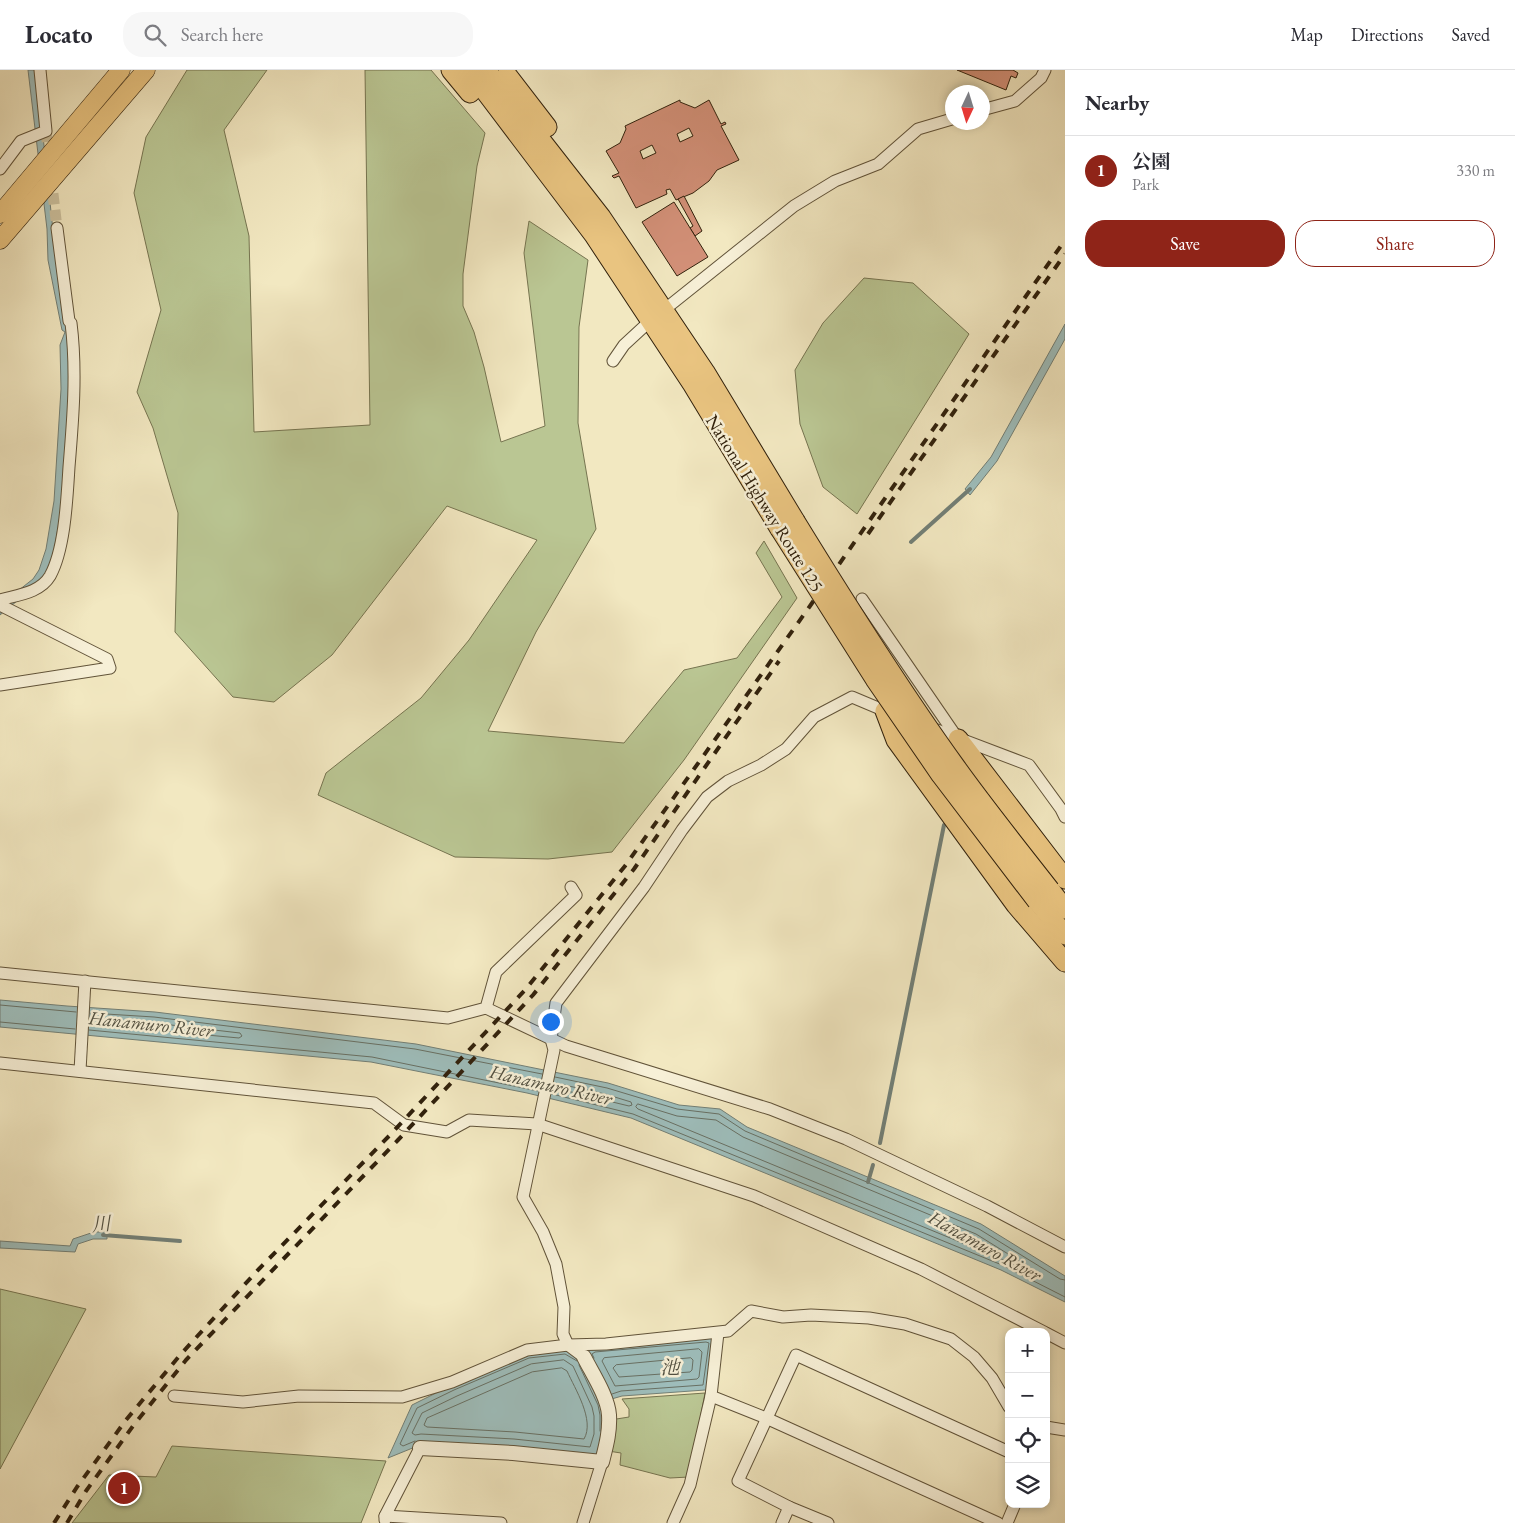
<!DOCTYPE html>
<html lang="en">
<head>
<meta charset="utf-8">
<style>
  :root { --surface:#fff; --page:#f7f7f7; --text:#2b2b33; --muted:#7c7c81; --line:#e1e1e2; --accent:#8f2418 }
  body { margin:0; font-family:"EB Garamond","Noto Serif JP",serif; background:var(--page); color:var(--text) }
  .controls { position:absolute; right:15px; bottom:15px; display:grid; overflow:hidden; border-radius:10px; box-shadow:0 2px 8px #0003 }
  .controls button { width:45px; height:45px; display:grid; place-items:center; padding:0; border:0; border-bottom:1px solid var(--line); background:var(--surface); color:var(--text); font:25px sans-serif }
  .compass { position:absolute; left:945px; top:15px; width:45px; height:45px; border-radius:50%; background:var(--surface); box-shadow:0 2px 8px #0003; rotate:184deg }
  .you { position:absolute; left:550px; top:951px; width:18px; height:18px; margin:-12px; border:4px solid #fff; border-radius:50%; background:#1a73e8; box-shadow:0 0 0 8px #1a73e833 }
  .badge { display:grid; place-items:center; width:32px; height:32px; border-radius:50%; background:var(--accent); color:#fff; font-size:16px; font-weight:700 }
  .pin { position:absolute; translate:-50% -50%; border:2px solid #fff; box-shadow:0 1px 5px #0006 }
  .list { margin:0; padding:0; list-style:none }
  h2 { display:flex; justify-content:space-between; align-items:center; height:65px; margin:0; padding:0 20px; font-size:21px }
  h2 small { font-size:16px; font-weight:400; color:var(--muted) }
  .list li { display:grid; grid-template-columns:32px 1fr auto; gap:15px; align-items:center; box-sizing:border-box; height:70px; padding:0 20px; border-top:1px solid var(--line) }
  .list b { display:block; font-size:19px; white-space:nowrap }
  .list p { margin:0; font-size:16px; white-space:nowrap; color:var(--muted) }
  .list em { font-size:16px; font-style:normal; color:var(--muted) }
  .actions { display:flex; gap:10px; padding:15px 20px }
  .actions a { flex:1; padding:11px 0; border:1px solid var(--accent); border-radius:20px; text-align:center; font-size:18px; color:var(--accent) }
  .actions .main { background:var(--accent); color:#fff }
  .icon { flex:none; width:28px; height:28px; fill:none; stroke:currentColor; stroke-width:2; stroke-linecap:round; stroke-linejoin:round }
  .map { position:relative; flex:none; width:1065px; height:1453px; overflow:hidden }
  header { display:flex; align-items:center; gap:30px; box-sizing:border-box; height:70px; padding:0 25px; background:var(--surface); border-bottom:1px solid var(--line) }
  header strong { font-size:24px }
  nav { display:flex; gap:28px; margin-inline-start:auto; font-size:18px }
  .search { width:350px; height:45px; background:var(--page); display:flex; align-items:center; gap:12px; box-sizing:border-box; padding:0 18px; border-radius:20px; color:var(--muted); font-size:19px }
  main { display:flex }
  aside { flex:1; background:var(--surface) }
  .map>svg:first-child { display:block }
  .green { fill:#bac693; stroke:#767450 }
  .water { fill:#9ebebc; stroke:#727f76 }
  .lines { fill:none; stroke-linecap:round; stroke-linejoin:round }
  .shore { stroke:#687064; stroke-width:1 }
  .stream { stroke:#727f76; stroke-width:4 }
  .building { fill:#d39078; stroke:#31210c; fill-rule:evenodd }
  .minor-tunnel { stroke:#cbc09d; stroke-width:11; stroke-dasharray:11 5.5; stroke-linecap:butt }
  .minor-casing { stroke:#615339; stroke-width:13 }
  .tertiary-casing { stroke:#615339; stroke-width:16 }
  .primary-casing { stroke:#31210c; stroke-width:19 }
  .trunk-casing { stroke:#31210c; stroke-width:21 }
  .minor { stroke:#f7f0d7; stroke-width:11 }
  .tertiary { stroke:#f7f0d7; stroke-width:14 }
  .primary { stroke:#e9c480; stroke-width:18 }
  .trunk { stroke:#e9c480; stroke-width:19 }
  .rail { stroke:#31210c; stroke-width:4; stroke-dasharray:9 9; stroke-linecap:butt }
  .trunk-bridge-casing { stroke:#31210c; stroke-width:21; stroke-linecap:butt }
  .trunk-bridge { stroke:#e9c480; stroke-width:19 }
  .labels { text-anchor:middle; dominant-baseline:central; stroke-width:5; stroke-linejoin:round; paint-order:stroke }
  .street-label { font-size:18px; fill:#31210c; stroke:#f7f0d7 }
  .water-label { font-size:19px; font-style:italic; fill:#525041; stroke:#f7f0d7 }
</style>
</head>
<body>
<header>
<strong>Locato</strong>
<div class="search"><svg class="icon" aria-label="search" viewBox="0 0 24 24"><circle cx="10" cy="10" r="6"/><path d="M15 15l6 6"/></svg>Search here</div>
<nav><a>Map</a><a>Directions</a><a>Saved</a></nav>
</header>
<main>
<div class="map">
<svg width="1065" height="1453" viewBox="0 0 1065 1453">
  <rect width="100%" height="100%" fill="#f2e8c1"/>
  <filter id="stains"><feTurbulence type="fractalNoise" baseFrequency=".004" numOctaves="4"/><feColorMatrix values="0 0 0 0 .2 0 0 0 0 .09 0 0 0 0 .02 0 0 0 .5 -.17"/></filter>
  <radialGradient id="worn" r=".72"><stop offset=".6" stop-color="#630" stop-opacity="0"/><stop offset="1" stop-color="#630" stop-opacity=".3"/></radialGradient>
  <g class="green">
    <path d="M 187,0 L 267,0 L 224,60 L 249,166 L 254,362 L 370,355 L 365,0 L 431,0 L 485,63 L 477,96 L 463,204 L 463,236 L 474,262 L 484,297 L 501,372 L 545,356 L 524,183 L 529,151 L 588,190 L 579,257 L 578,353 L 596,459 L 536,562 L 488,661 L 624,673 L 684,600 L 737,588 L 782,527 L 756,483 L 764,471 L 797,528 L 684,690 L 612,782 L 548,789 L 455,787 L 318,725 L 326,703 L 421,628 L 469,570 L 537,470 L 447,436 L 332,585 L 274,632 L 233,627 L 175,562 L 178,443 L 153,358 L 137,322 L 161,240 L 134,123 L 146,67 Z"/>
    <path d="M 864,208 L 913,213 L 969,264 L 857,444 L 823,417 L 800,354 L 795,300 L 823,253 Z"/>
    <path d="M 0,1219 L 86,1239 L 0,1399 Z"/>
    <path d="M 705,1323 L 689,1407 L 670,1408 L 620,1395 L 621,1383 L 608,1381 L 610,1350 L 629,1347 L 629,1339 L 622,1329 Z"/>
    <path d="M 172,1376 L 386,1391 L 361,1453 L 72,1453 L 109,1405 L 156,1407 Z"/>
  </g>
  <g class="water">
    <path d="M 28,0 L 36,0 L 56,189 L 69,256 L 70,321 L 62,433 L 54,482 L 47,504 L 34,517 L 0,545 L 0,535 L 33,509 L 39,500 L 46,479 L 54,431 L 61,319 L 60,275 L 65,262 L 62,260 L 48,190 L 47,159 Z"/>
    <path d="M 1065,254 L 1065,269 L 997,391 L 970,425 L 965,419 L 991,387 Z"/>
    <path d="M 0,930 L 67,936 L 155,942 L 416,974 L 608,1013 L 679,1035 L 720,1039 L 747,1057 L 981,1154 L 1065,1206 L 1065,1232 L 1001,1200 L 631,1048 L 527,1023 L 371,992 L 0,957 Z"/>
    <path d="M 94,1162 L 107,1162 L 107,1169 L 93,1169 L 78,1174 L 75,1182 L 0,1178 L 0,1171 L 70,1176 L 73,1169 Z"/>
    <path d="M 715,1265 L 708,1323 L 705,1320 L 622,1326 L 608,1330 L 575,1277 Z"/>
    <path d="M 567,1278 L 581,1288 L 605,1344 L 600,1389 L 420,1375 L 388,1388 L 412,1335 L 452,1315 L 528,1283 Z"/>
  </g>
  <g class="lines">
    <g class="shore">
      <path d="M 0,935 L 76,942"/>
      <path d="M 90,943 L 154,947 L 415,979 L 542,1004"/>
      <path d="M 0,952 L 75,959"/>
      <path d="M 89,954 L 239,968 L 242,966 L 240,963 L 154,953 L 90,949"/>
      <path d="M 89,960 L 372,987 L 538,1021"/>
      <path d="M 555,1007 L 607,1018 L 677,1039 L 719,1044 L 745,1061 L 979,1159 L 1060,1209 L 1065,1210"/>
      <path d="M 564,1015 L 605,1024 L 631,1032 L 632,1035 L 629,1036 L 563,1020 L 561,1017 Z"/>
      <path d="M 552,1024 L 633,1044 L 1002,1195 L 1065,1227"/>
      <path d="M 638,1034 L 677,1046 L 716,1050 L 743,1067 L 976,1164 L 1021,1192 L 1022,1195 L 1018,1196 L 638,1039 L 636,1037 Z"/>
      <path d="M 699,1279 L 702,1282 L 699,1307 L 697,1309 L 615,1316 L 602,1291 L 604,1288 Z"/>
      <path d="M 594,1288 L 592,1284 L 595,1282 L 706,1272 L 709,1273 L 703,1315 L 621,1321 L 612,1324"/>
      <path d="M 691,1288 L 693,1290 L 692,1300 L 690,1302 L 619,1307 L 613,1298 L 616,1295 Z"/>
      <path d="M 564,1290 L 573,1296 L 592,1337 L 594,1346 L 594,1364 L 590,1377 L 514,1369 L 421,1364 L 415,1365 L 412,1363 L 422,1343 L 457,1326 L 531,1294 Z"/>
      <path d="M 579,1295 L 598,1335 L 600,1345 L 600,1361"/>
      <path d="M 562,1298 L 567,1301 C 575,1319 595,1350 584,1369 L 515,1362 L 427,1357 L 424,1355 L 427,1348 L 532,1302 Z"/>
      <path d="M 415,1371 L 403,1376 L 400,1374 L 417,1338 L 454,1320 L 529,1288 L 565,1284 L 577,1291"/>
    </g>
    <g class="stream">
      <path d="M 911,472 L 970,419"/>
      <path d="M 880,1073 L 944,755"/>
      <path d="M 868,1112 L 873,1095"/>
      <path d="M 103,1165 L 180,1171"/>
    </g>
  </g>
  <g class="building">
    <path d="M 957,0 L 1013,0 L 1018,3 L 1016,8 L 1011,6 L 1006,20 Z"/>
    <path d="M 680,30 L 680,32 L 695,38 L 709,30 L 721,54 L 725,52 L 726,54 L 721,56 L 739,90 L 717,100 L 709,111 L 693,123 L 676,130 L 670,119 L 666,120 L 667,124 L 636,138 L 619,106 L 614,108 L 612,106 L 619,103 L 606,81 L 620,73 L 626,59 L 625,56 ZM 689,58 L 693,66 L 680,72 L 677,64 ZM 652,75 L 656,83 L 643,89 L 640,81 Z"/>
    <path d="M 684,126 L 702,161 L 695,166 L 690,158 L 693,156 L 678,129 Z"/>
    <path d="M 674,132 L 708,187 L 677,206 L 642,152 Z"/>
  </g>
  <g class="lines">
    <g class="minor-tunnel">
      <path d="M 46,61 L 49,89"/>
      <path d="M 51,107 L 57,158"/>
    </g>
    <defs>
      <g id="minor">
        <path d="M 982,40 L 1015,31 L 1041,8 L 1045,0"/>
        <path d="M 0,99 L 21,71 L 46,61 L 40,0"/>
        <path d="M 664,240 L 794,136 L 835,111 L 878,94 L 918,59 L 952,49"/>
        <path d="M 613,291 L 624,275 L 650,251"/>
        <path d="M 862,529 L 958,669"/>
        <path d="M 0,530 C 17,525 40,523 50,506 C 65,479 67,428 69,397 C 73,349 77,301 71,253 L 69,251 L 57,158"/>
        <path d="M 0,535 L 107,589 L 110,598 L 0,615"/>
        <path d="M 929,657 L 1029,695 L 1061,739 L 1065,747"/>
        <path d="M 0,903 L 448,948 L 486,938 L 496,902 L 576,825 L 571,817"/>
        <path d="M 486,938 L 566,976 L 770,1039 L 846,1069 L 987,1136 L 1065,1177"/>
        <path d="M 0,993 L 374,1033 L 404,1055 L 447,1062 L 469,1050 L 537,1054 L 754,1126 L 921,1199 L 1044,1262"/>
        <path d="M 80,1001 L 85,911"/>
        <path d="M 718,1263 L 711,1326 L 766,1348 L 998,1453"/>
        <path d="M 1046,1263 L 1065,1273"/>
        <path d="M 584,1287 L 568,1275 L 563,1264 L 564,1237 L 556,1194 L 543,1162 L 523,1127 L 554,980 L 551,969 L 556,933 L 644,817 L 682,760 L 707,727 L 728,711 L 761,695 L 786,679 L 814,647 L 852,627 L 890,643"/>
        <path d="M 174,1326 L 243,1332 L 299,1326 L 402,1327 L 452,1312 L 527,1280 L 568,1275 L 606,1274 L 728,1261 L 751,1241 L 783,1247 L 811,1245 L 869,1248 L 905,1254 L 951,1269 L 974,1287 L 992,1308 L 1009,1337"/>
        <path d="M 1046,1357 L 1065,1360"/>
        <path d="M 789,1437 L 738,1411 L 796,1285 L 1009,1382"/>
        <path d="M 385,1446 L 501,1453"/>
        <path d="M 385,1450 L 385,1446 L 420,1378"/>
        <path d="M 583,1453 L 602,1392"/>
        <path d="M 673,1453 L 690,1415 L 711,1326"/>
        <path d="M 782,1453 L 789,1437 L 828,1453"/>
        <path d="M 1007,1453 L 1015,1434"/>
      </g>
      <path id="tertiary" d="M 420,1378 L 513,1383 L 602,1392 C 606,1376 610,1362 609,1345 C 608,1327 592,1303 584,1287"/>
      <g id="primary">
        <path d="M 0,144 L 121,0"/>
        <path d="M 0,170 L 146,0"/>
      </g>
      <g id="trunk">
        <path d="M 451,0 L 470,23"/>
        <path d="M 467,0 L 485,21 L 594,165 L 693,315 L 780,459"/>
        <path d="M 486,0 L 601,147 L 705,302 L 795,451"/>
        <path d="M 507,5 L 547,57"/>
        <path d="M 885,641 L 896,670 L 1016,835 L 1065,892"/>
        <path d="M 958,669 L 1065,809"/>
        <path d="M 1050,820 L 1065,839"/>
        <path d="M 1037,831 L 1065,865"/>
      </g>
    </defs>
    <use href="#minor" class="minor-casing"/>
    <use href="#tertiary" class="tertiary-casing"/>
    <use href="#primary" class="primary-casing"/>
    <use href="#trunk" class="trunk-casing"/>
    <use href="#minor" class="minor"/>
    <use href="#tertiary" class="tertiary"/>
    <use href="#primary" class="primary"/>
    <use href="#trunk" class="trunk"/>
    <g class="rail">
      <path d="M 868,464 L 1065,184"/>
      <path d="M 54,1453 L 77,1417 L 126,1350 L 181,1284 L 258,1200 L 390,1065 L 525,920 L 625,796 L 810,536 L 1065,170"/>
      <path d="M 67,1453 L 86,1421 L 133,1356 L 186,1290 L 398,1070 L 533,925 L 634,799 L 779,591"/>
    </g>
    <defs>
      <g id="trunk-bridge">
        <path d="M 795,451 C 846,534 898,617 955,696 C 985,738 1018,779 1050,820"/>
        <path d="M 780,459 L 875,609 L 941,705 L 1037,831"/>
      </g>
    </defs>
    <use href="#trunk-bridge" class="trunk-bridge-casing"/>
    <use href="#trunk-bridge" class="trunk-bridge"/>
  </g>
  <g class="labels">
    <g class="street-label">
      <text transform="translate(765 433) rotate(58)">National Highway Route 125</text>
    </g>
    <g class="water-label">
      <text transform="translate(151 954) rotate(6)">Hanamuro River</text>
      <text transform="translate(551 1015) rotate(13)">Hanamuro River</text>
      <text transform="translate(101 1154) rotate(-5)">川</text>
      <text transform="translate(985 1176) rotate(29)">Hanamuro River</text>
      <text x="670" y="1297">池</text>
    </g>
  </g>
  <rect width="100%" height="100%" filter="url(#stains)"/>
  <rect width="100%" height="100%" fill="url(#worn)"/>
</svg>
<div class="controls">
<button>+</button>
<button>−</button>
<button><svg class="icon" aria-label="locate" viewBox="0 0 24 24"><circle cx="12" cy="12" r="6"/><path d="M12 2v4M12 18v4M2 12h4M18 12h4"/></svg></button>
<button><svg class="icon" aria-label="layers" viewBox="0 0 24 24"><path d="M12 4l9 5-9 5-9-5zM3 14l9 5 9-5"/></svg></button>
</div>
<svg class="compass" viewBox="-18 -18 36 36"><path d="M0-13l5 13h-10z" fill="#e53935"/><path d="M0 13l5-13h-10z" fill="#7c7c81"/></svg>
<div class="you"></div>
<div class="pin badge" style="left:124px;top:1418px">1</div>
</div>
<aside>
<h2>Nearby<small></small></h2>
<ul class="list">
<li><span class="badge">1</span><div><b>公園</b><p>Park</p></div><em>330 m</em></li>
</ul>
<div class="actions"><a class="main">Save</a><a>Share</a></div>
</aside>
</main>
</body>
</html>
